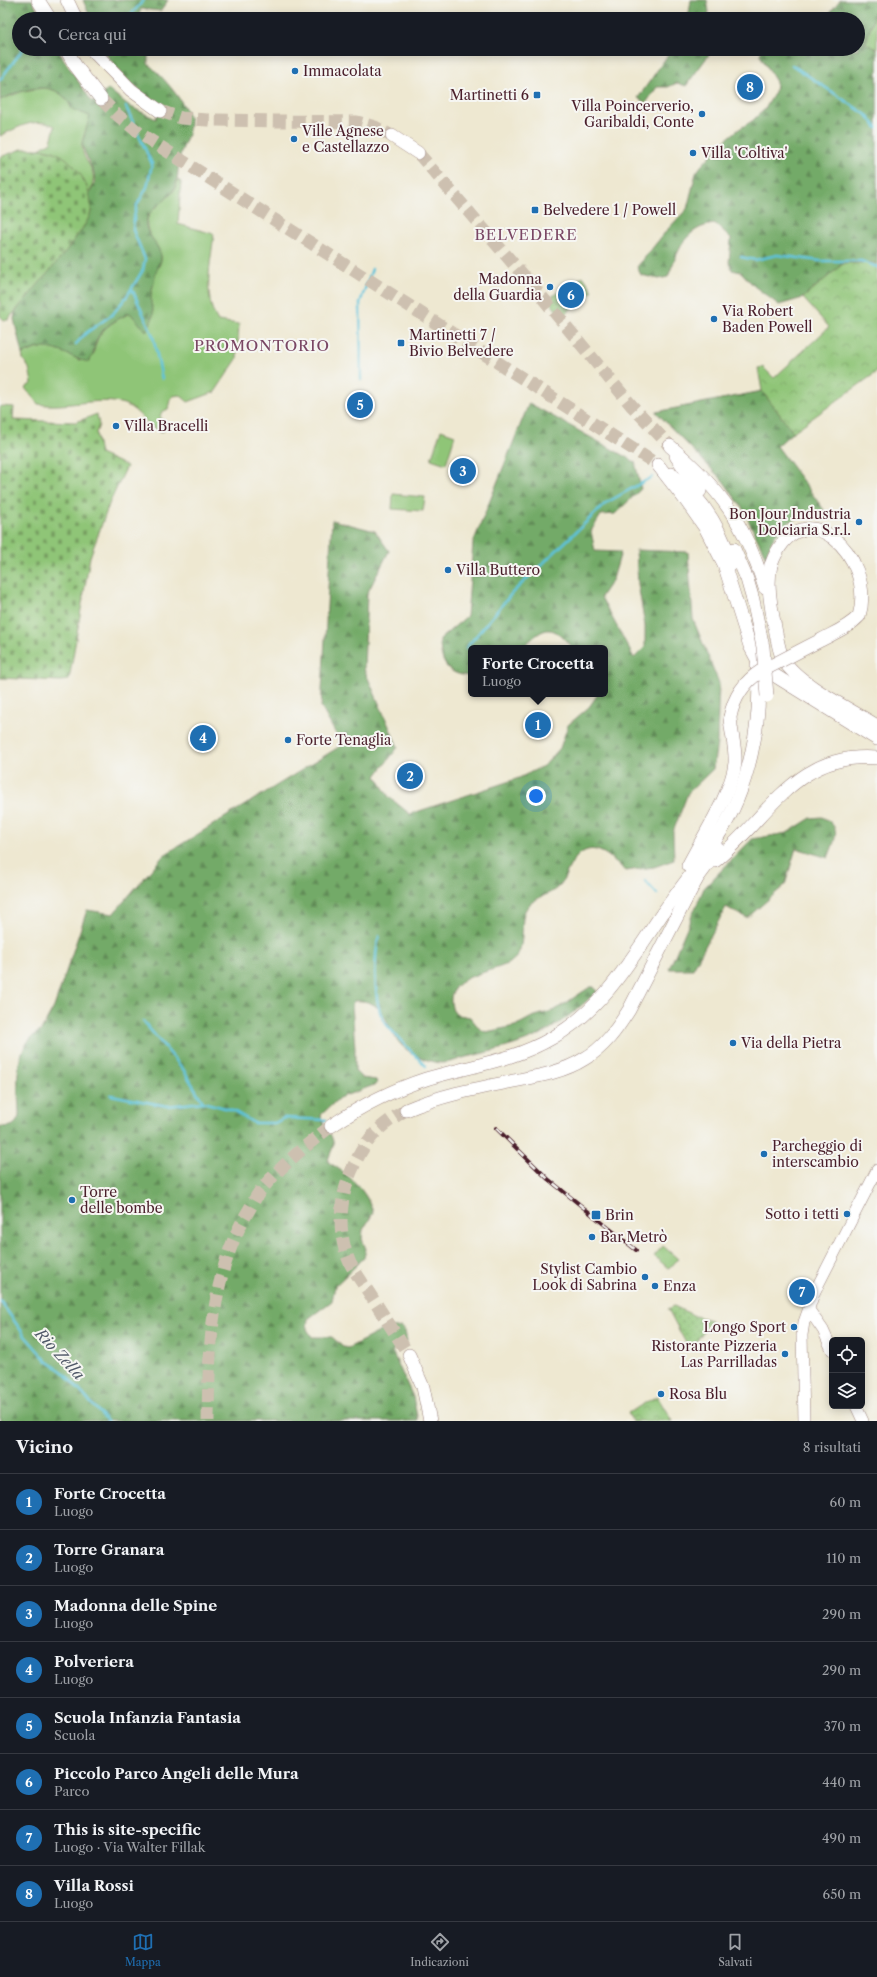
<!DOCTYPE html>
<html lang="it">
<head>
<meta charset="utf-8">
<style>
  :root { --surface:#171b24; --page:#20242c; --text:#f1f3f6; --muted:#9ea1a6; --line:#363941; --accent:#1f6fb2 }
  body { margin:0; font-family:"Libre Caslon Text",serif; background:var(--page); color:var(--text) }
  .controls { position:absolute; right:12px; bottom:12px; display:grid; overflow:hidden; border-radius:6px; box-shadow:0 2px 10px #0003 }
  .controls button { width:36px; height:36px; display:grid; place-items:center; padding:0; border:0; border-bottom:1px solid var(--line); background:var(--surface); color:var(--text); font:20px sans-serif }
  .you { position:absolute; left:536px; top:796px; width:14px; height:14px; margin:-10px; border:3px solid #fff; border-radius:50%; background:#1a73e8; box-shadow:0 0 0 6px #1a73e833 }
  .badge { display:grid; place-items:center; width:26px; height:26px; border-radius:50%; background:var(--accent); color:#fff; font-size:13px; font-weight:700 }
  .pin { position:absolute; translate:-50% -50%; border:2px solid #fff; box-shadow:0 1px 4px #0006 }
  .popup { position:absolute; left:468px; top:645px; width:140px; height:52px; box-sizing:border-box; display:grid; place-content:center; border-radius:6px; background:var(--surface); filter:drop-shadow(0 1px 3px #0005); font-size:13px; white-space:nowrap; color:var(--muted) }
  .popup b { font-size:15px; color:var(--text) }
  .popup::after { content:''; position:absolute; left:50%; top:100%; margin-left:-8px; border:8px solid transparent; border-top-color:var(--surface) }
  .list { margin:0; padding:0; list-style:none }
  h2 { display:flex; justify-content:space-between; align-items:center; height:52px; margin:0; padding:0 16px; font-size:17px }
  h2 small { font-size:13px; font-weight:400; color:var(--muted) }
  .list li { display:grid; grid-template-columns:26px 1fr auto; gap:12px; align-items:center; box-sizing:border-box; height:56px; padding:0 16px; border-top:1px solid var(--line) }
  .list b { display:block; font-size:15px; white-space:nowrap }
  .list p { margin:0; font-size:13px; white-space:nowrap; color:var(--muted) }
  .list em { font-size:13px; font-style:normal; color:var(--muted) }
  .icon { flex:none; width:22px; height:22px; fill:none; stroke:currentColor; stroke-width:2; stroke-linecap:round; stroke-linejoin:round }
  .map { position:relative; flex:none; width:877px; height:1421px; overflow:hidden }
  .search { position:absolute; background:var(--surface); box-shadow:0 2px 10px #0003; left:12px; right:12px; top:12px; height:44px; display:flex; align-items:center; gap:10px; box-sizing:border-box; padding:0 14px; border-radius:22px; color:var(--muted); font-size:15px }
  .sheet { height:500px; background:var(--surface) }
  nav { display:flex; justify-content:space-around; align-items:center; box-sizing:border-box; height:56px; border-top:1px solid var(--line); background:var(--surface); font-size:11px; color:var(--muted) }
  nav a { display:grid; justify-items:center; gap:2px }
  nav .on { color:var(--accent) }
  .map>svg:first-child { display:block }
  .grass { fill:#8fc577; stroke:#6c7251 }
  .forest { fill:url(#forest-firs); stroke:#5e644a }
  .cemetery { fill:url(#cemetery-stones); stroke:#6c7251 }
  .park { fill:url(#park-crowns); stroke:#6c7251 }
  .garden { fill:url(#garden-dots); stroke:#6c7251 }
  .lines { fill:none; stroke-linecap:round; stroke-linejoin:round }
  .stream { stroke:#5cc2da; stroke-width:2.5 }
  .highway-tunnel { stroke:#cdc0b0; stroke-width:13; stroke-dasharray:13 6; stroke-linecap:butt }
  .major-casing { stroke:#9c847e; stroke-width:12 }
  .highway-casing { stroke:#9c847e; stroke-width:14 }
  .major { stroke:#fff; stroke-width:11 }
  .highway { stroke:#fff; stroke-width:13 }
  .rail-casing { stroke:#4a1f2b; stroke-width:4 }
  .rail { stroke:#f6f6f2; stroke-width:2.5; stroke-dasharray:8; stroke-linecap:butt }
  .highway-bridge-casing { stroke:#9c847e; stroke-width:14; stroke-linecap:butt }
  .highway-bridge { stroke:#fff; stroke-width:13 }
  .poi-dot { fill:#1f6fb2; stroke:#f6f6f2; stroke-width:1.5 }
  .labels { text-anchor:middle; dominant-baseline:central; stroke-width:4; stroke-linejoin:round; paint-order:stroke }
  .poi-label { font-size:14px; fill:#4a1f2b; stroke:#f6f6f2; text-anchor:start }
  .neighbourhood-label { font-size:15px; letter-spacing:1px; fill:#7a4764; stroke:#f6f6f2 }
  .water-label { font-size:15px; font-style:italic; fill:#505868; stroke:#f6f6f2 }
</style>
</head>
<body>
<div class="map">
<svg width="877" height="1421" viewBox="0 0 877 1421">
  <defs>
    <pattern id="forest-firs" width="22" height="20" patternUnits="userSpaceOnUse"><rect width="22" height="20" fill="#73aa68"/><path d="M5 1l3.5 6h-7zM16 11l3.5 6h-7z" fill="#608a56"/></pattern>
    <pattern id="cemetery-stones" width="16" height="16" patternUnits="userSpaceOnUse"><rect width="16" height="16" fill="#8fc577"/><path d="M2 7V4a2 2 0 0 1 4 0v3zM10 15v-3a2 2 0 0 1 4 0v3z" fill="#779f62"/></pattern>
    <pattern id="park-crowns" width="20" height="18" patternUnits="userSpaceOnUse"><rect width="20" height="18" fill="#8fc577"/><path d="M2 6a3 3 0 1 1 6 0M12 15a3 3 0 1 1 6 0" fill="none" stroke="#779f62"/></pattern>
    <pattern id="garden-dots" width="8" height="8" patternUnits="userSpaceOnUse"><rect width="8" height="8" fill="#8fc577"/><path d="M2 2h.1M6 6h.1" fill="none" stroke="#779f62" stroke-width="1.8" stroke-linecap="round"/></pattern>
  </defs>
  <rect width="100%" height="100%" fill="#f6f6f2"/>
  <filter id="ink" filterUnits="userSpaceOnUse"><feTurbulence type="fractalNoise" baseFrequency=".025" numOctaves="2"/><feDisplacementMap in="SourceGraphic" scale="8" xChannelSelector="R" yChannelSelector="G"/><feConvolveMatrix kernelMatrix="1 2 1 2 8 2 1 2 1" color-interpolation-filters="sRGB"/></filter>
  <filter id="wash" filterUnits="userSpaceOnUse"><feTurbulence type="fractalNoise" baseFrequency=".012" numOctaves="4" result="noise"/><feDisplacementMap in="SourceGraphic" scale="16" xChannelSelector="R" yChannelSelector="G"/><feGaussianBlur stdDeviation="0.9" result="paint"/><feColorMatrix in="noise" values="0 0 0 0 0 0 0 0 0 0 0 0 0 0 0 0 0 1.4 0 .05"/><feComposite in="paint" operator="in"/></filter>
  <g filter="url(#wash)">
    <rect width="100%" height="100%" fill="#eee8d1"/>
    <g class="grass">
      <path d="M 877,8 L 877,49 L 865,44 Z"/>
      <path d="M 43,88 C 58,89 66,96 72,109 L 90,116 C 89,125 83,135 82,144 C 82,167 102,165 89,195 L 87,187 L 54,151 L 39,149 L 51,142 L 55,126 C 34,117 19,127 0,136 L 0,100 L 23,91 Z"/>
      <path d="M 178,180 L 181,182 L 178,224 L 214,234 C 211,262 202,296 218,321 L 239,324 L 237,359 L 215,392 L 188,402 L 180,395 L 173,396 L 170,400 L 168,409 L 162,412 L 160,416 L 164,423 L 163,432 C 146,428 141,410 124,404 C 95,396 67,409 38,404 L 25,388 L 32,383 L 29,368 L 23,359 L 22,354 C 29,352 34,349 40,348 C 52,345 70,354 79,360 L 94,354 C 95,332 111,322 130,313 L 147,330 C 158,311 148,309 151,292 C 153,286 154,280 155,274 C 157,268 161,265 161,257 C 159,244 142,232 148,217 C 152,207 163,203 169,196 C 174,192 176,186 178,180 Z"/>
      <path d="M 441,430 L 455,435 L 446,464 L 431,459 Z"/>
      <path d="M 393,494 L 425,497 L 423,511 L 392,509 Z"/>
      <path d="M 663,1246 L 678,1259 L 669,1269 L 654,1256 Z"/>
    </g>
    <g class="forest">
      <path d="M 0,0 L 32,0 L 42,19 L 19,19 L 19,49 L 57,49 L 92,102 L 108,89 L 131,107 L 156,119 L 160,105 C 134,88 120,75 103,49 L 148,49 L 148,64 C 161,74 191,108 190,124 C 189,138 180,149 179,162 C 177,175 179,186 169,196 C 162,204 145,211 146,226 C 148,236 159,245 161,256 C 162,264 156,268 155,276 C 154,284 151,291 151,299 C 150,304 153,307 153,311 C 154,318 150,325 146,331 L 130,313 C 117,319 98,329 95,345 C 93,353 94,354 89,362 C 72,359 61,348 43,348 C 37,347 29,352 22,354 L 14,319 L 15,312 L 84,226 L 91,211 L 89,195 L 95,182 L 94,173 L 85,153 L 82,143 L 90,116 L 72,109 C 58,77 26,88 0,100 Z"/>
      <path d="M 83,0 L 168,0 L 161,11 L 141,9 L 137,19 L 91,19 Z"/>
      <path d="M 691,0 L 707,0 L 709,12 L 707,19 L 685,19 L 689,13 Z"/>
      <path d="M 840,0 L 877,0 L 877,8 L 865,43 L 877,49 L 877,263 L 844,263 L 803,298 L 779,305 L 754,286 L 741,272 L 732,270 L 729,263 L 731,238 L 716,224 C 685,226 678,251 668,277 L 659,279 L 641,275 L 637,267 L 667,230 L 687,209 L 696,173 L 701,166 L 724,141 L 739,129 L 752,121 L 765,109 L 775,92 L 776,82 L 760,55 L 762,49 L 787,49 L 790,51 L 794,49 L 858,49 L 858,19 L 825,19 Z"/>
      <path d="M 672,49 L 713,49 L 686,86 L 677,83 L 668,87 L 657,87 L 646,103 L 638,98 Z"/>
      <path d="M 762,391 L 793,432 L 777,446 L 827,514 C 794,514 775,524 766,557 L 743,509 L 724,482 L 656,412 Z"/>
      <path d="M 529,403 L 635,462 L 641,489 L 615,514 L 601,515 L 591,531 L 595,551 L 621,552 L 613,579 L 601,597 L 634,658 L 645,647 L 645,626 L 638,584 L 636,550 L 688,552 L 693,619 L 719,683 L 717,743 L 713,769 L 688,793 L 673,832 L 674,860 L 654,867 L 626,871 C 607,854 589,835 570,866 C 566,873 564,882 558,887 C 549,896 533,897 526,909 C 519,919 526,942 517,956 C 504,976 439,969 453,1011 L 459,1015 L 470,1017 L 480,1029 L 486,1032 L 515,1026 L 532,1017 L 555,1010 L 590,987 L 594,987 L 597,992 C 581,1006 565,1020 547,1031 C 522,1045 493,1051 466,1057 C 459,1059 450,1063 442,1063 C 431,1063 415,1056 406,1049 C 384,1033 390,998 354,1001 L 352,1004 L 355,1048 L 355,1071 L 362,1078 L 376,1080 L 377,1084 L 339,1098 L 321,1115 C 322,1126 330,1130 333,1141 C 335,1148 328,1155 328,1162 C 347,1173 368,1191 373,1213 L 363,1230 L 362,1239 L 366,1249 L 364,1258 L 335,1286 L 332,1301 L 308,1319 L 307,1329 L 312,1337 L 332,1337 L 343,1347 L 348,1348 L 385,1329 L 402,1327 L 405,1331 L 407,1341 L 392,1351 L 413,1397 L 418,1421 L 0,1421 L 0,1126 C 10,1128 16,1126 19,1116 C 19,1091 12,1058 31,1038 C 34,1035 37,1032 41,1031 L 54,1007 L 87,910 L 113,914 L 164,855 L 342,745 L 321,707 L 332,520 L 375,531 L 389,551 L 367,594 L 364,669 L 398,747 L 376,776 L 389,797 L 410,814 L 519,778 L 545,765 L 560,748 L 568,725 L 589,707 L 598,694 L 605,694 L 605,648 L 572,648 C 551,621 544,627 522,648 L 471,648 L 471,676 C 446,675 440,662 440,639 L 467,616 L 473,543 Z"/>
      <path d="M 822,817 C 844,827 834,841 828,858 L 796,848 L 785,885 L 747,918 L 726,907 L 693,969 L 669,969 L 704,888 L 752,839 L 787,833 L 811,818 Z"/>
    </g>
    <g class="cemetery">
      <path d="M 22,149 C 48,148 62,150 78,171 C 86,181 92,198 91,211 C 89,229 23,301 8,320 L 4,320 L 0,316 L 0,157 Z"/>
      <path d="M 0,406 L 14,407 L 13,420 L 76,422 L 97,414 L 99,425 L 96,433 L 100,454 L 127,466 L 110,502 L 90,557 L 69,680 L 60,681 L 0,678 Z"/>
    </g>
    <g class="park">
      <path d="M 844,263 L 877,263 L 877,372 L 793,432 L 762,391 L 758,368 L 763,367 L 774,378 L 829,327 L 803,298 Z"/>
      <path d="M 583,276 L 593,291 L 561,317 L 548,299 Z"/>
      <path d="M 657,1396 L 672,1421 L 632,1421 L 628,1413 Z"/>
    </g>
    <path class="garden" d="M 674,1306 L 695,1316 L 711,1320 L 690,1351 L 668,1309 Z"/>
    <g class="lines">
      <g class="stream">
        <path d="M 127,19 L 144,0"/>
        <path d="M 792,65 L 868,116 L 877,128"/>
        <path d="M 0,80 L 23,49"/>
        <path d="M 741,257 L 755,260 L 777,255 L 820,261 L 861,261 L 877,267"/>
        <path d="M 132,289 L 153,336 L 162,379"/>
        <path d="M 76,344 L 86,333 L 113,314 L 127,296 L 143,270 L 145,259 L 133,230 L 134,217 L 137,205 L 147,187 L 152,164 L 126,107"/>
        <path d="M 361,380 L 360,303 L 372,269"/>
        <path d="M 466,648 L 512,593 L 606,503 L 652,477"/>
        <path d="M 645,881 L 657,894"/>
        <path d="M 379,936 C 374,957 373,1003 384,1021 C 393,1034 414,1054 426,1066"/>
        <path d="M 143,1021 L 183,1069 L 203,1102 L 232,1110 L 254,1123 L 275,1123 L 284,1118 L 326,1120"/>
        <path d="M 111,1095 L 167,1106 L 203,1102"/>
        <path d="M 0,1301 L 25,1336 L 47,1361 L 63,1372 L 107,1421"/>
      </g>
    </g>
  </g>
  <g filter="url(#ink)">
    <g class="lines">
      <g class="highway-tunnel">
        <path d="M 101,99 L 116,114 L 142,135 L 658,465"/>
        <path d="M 160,111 L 181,118 L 207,120 L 357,122 L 375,127 L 392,136"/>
        <path d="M 418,153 L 542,297 L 632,406 L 670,446"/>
        <path d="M 406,1110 C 377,1127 365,1140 351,1172 C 339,1201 337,1234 350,1263 C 356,1274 364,1285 371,1296 C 384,1316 396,1335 409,1355"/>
        <path d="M 208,1421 C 209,1351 210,1278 246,1215 C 251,1207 255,1198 260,1191 C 281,1166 305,1146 331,1126"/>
      </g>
      <defs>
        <g id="major">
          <path d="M 809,1310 L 823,1330 L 832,1350"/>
          <path d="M 856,1406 L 863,1421"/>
          <path d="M 804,1421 L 802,1335 L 804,1322 L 815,1291 L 877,1170"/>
        </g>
        <g id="highway">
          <path d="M 38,0 L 50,19"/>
          <path d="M 67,0 L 76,19"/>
          <path d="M 66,49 L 75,65 L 101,99"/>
          <path d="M 91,49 L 131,90 L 160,111"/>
          <path d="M 392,136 L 418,153"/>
          <path d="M 670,446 C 721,489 745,524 765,588"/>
          <path d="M 676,456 L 700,491"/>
          <path d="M 658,465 L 687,502 L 706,529 L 724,564 L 750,646 L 758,661 L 774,675 L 877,739"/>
          <path d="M 671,474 C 701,496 721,529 732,564"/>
          <path d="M 734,549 L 747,579 L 753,600"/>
          <path d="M 771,565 C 767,582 770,600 773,617 C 776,630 777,647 783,659 C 797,684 852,710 877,726"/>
          <path d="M 715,861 C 769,817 796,751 877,758"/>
          <path d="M 688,866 C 702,838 732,793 735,763 C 736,748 731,733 730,717"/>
          <path d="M 406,1110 C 439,1096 474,1089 509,1082 C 534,1077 562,1073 584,1059 C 604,1048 617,1029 629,1010 L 686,899 L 698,877 L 719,849"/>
          <path d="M 331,1126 C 361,1106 392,1090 426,1079 C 469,1066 513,1061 552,1038 C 603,1009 630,961 662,914 C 680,888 701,863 718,836 C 748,791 764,719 757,665"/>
          <path d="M 409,1355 L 423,1387 L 430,1421"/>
        </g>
      </defs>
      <use href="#major" class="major-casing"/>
      <use href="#highway" class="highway-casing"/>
      <use href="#major" class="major"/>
      <use href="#highway" class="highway"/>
      <defs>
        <path id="rail" d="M 496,1128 L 548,1179 L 636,1250"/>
      </defs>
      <use href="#rail" class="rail-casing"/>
      <use href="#rail" class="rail"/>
      <defs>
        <g id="highway-bridge">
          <path d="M 753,600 L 763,647 L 767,696"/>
          <path d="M 730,717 C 734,697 744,682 761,671 C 781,661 801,650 821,640 C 834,633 849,627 859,616 C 877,556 801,484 771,565"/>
        </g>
      </defs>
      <use href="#highway-bridge" class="highway-bridge-casing"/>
      <use href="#highway-bridge" class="highway-bridge"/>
    </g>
  </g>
  <g class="poi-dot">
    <circle cx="295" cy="71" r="4"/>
    <rect x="533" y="91" width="8" height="8" rx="2"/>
    <circle cx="702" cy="114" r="4"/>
    <circle cx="294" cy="139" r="4"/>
    <circle cx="693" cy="153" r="4"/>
    <rect x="531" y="206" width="8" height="8" rx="2"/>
    <circle cx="550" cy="287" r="4"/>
    <circle cx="714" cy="319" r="4"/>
    <rect x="397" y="339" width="8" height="8" rx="2"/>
    <circle cx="116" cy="426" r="4"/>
    <circle cx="859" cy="522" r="4"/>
    <circle cx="448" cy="570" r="4"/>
    <circle cx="288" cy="740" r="4"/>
    <circle cx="733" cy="1043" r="4"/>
    <circle cx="764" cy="1154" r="4"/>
    <circle cx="72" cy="1200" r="4"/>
    <circle cx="847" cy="1214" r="4"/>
    <rect x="591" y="1210" width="10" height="10" rx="2"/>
    <circle cx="592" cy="1237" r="4"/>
    <circle cx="645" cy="1277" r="4"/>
    <circle cx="655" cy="1286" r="4"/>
    <circle cx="794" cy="1327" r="4"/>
    <circle cx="785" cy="1354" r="4"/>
    <circle cx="661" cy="1394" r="4"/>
  </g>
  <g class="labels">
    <g class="poi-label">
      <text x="303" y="71">Immacolata</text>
      <text x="529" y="95" text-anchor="end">Martinetti 6</text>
      <text x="694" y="106" text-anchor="end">Villa Poincerverio,<tspan x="694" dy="16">Garibaldi, Conte</tspan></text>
      <text x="302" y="131">Ville Agnese<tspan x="302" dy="16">e Castellazzo</tspan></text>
      <text x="701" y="153">Villa 'Coltiva'</text>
      <text x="543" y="210">Belvedere 1 / Powell</text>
      <text x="542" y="279" text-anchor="end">Madonna<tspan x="542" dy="16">della Guardia</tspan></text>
      <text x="722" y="311">Via Robert<tspan x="722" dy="16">Baden Powell</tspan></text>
      <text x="409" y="335">Martinetti 7 /<tspan x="409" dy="16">Bivio Belvedere</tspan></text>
      <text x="124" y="426">Villa Bracelli</text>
      <text x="851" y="514" text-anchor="end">Bon Jour Industria<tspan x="851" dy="16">Dolciaria S.r.l.</tspan></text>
      <text x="456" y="570">Villa Buttero</text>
      <text x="296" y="740">Forte Tenaglia</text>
      <text x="741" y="1043">Via della Pietra</text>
      <text x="772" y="1146">Parcheggio di<tspan x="772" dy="16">interscambio</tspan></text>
      <text x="80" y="1192">Torre<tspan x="80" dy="16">delle bombe</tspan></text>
      <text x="839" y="1214" text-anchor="end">Sotto i tetti</text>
      <text x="605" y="1215">Brin</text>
      <text x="600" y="1237">Bar Metrò</text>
      <text x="637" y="1269" text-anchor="end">Stylist Cambio<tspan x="637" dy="16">Look di Sabrina</tspan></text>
      <text x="663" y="1286">Enza</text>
      <text x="786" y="1327" text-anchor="end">Longo Sport</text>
      <text x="777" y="1346" text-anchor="end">Ristorante Pizzeria<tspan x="777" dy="16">Las Parrilladas</tspan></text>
      <text x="669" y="1394">Rosa Blu</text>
    </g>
    <g class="neighbourhood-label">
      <text x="526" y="234">BELVEDERE</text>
      <text x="262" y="345">PROMONTORIO</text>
    </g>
    <g class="water-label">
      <text transform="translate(60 1354) rotate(47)">Rio Zella</text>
    </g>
  </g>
</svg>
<div class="controls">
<button><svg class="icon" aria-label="locate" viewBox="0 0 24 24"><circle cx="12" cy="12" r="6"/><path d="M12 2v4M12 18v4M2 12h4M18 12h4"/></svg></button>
<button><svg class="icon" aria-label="layers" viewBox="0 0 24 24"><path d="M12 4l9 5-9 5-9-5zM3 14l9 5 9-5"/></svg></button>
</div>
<div class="you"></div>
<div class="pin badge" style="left:538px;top:725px">1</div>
<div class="popup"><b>Forte Crocetta</b>Luogo</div>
<div class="pin badge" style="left:410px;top:776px">2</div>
<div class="pin badge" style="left:463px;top:471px">3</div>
<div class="pin badge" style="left:203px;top:738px">4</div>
<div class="pin badge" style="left:360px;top:405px">5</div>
<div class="pin badge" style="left:571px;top:295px">6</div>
<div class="pin badge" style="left:802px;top:1292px">7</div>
<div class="pin badge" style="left:750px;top:87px">8</div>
<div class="search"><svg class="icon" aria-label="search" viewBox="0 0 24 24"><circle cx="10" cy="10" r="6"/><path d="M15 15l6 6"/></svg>Cerca qui</div>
</div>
<section class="sheet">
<h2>Vicino<small>8 risultati</small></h2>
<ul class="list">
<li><span class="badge">1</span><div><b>Forte Crocetta</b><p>Luogo</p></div><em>60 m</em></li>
<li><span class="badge">2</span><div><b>Torre Granara</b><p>Luogo</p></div><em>110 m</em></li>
<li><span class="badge">3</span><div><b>Madonna delle Spine</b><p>Luogo</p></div><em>290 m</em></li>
<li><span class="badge">4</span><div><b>Polveriera</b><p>Luogo</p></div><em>290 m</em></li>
<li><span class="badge">5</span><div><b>Scuola Infanzia Fantasia</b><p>Scuola</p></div><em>370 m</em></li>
<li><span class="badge">6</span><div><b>Piccolo Parco Angeli delle Mura</b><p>Parco</p></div><em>440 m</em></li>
<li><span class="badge">7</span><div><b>This is site-specific</b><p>Luogo · Via Walter Fillak</p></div><em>490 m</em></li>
<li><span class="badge">8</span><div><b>Villa Rossi</b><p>Luogo</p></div><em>650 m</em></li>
</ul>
</section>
<nav>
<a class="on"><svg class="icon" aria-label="map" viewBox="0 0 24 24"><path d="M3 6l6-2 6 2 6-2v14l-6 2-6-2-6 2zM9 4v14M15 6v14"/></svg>Mappa</a>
<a><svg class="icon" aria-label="directions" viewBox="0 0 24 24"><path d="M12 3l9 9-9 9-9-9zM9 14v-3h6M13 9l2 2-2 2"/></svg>Indicazioni</a>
<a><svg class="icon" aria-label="saved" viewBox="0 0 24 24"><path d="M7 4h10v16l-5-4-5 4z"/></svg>Salvati</a>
</nav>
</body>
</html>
